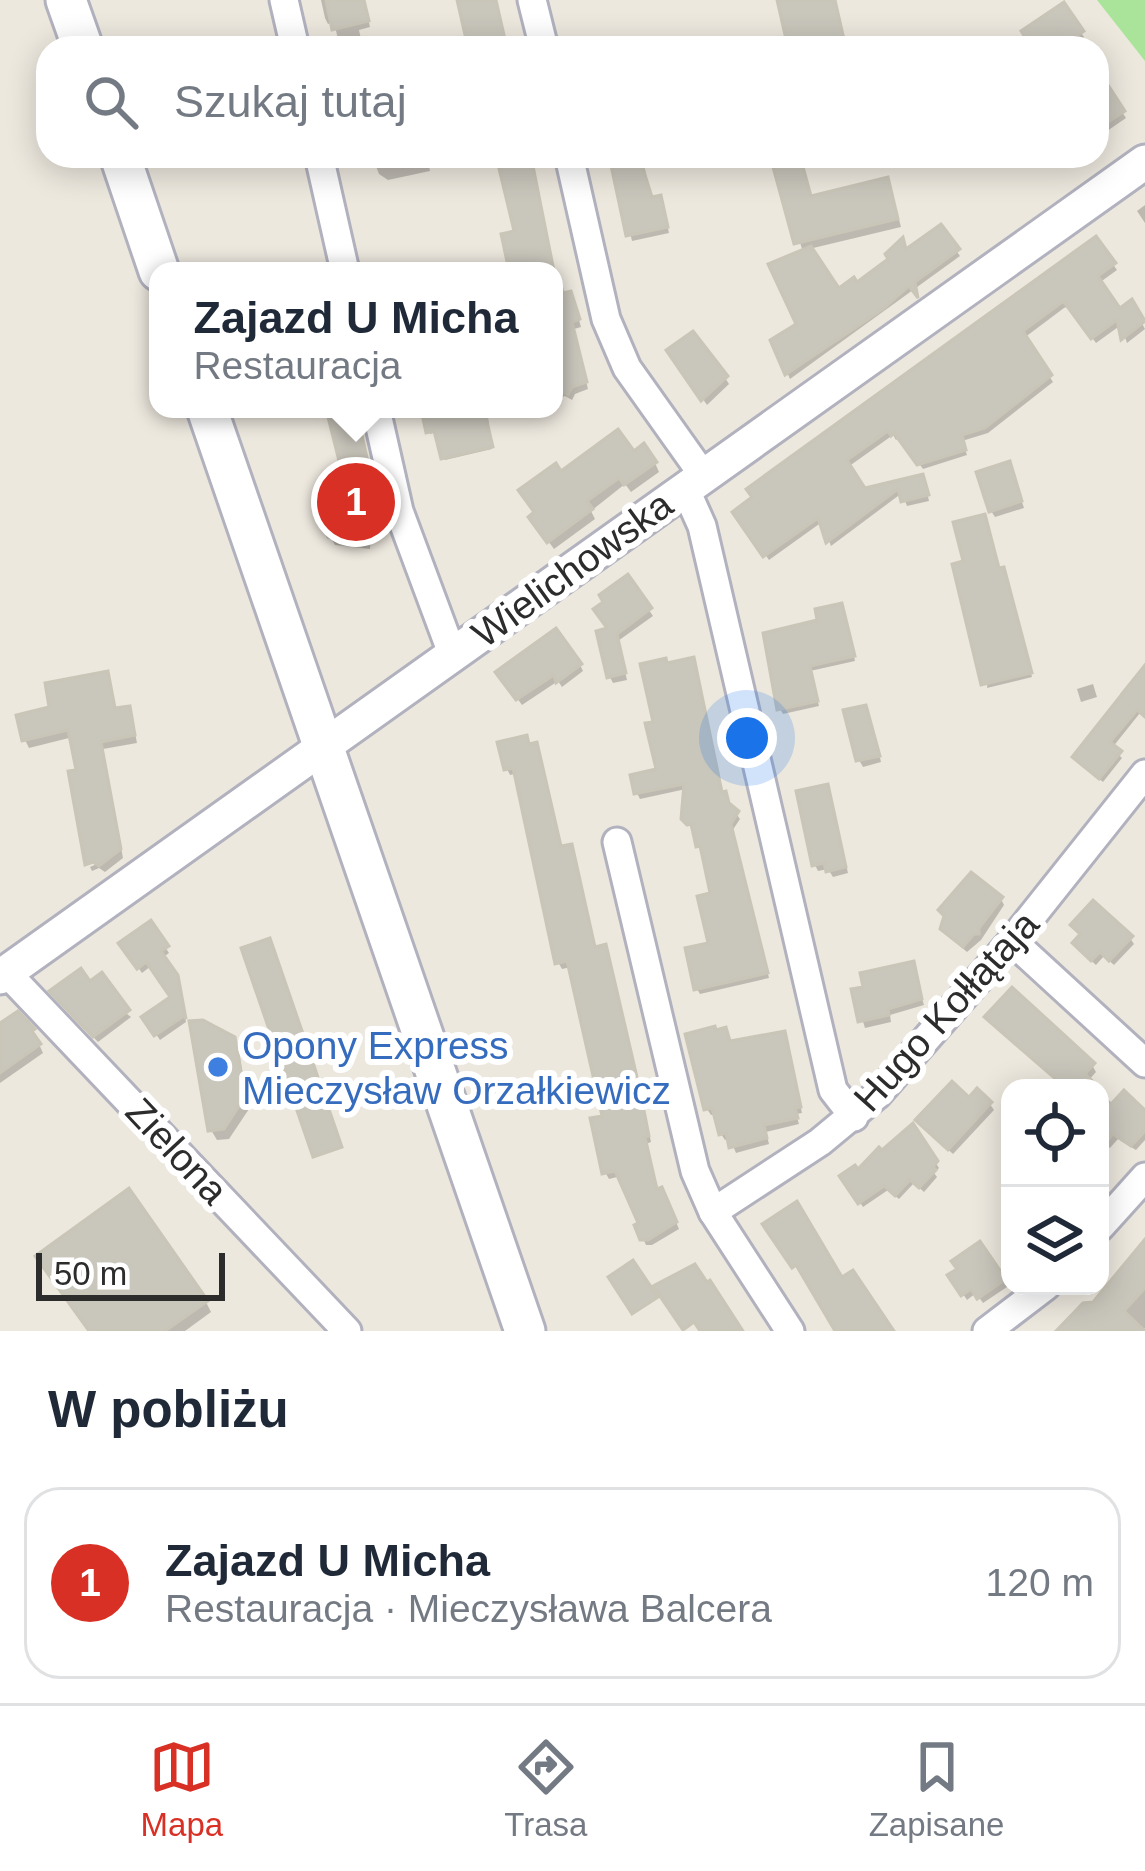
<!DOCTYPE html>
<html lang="pl">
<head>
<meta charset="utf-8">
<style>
  :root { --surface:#fff; --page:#f2f2f3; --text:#1f2937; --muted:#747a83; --line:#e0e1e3; --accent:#d93025 }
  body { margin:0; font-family:Helvetica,sans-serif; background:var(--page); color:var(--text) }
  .controls { position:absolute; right:36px; bottom:36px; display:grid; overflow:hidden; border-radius:24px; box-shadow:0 6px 30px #0003 }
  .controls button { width:108px; height:108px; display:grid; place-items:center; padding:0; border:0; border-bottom:3px solid var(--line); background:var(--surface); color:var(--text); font:60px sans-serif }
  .scale { position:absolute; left:36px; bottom:30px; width:189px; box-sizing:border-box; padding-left:12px; border:6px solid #2c2c2c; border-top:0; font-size:33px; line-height:42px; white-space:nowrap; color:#2c2c2c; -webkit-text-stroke:9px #fff; paint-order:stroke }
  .you { position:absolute; left:747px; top:738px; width:42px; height:42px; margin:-30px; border:9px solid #fff; border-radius:50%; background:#1a73e8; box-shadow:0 0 0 18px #1a73e833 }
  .badge { display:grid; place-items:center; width:78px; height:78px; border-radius:50%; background:var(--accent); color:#fff; font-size:39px; font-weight:700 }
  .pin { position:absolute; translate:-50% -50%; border:6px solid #fff; box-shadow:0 3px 12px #0006 }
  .popup { position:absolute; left:149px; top:262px; width:414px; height:156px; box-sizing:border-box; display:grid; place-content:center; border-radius:24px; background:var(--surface); filter:drop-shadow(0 3px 9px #0005); font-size:39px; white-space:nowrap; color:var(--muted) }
  .popup b { font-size:45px; color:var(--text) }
  .popup::after { content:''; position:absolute; left:50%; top:100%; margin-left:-24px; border:24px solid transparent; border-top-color:var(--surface) }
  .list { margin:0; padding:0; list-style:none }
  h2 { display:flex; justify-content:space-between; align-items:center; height:156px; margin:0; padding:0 48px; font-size:51px }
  h2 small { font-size:39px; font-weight:400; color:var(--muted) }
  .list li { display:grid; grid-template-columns:78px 1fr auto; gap:36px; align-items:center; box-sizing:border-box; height:192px; margin:0 24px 24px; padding:0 24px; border:3px solid var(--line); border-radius:36px }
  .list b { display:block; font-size:45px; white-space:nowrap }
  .list p { margin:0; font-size:39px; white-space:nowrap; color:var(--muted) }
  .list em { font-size:39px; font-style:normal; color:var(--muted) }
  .icon { flex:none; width:66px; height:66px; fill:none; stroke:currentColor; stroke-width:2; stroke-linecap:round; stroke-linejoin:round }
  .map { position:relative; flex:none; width:1145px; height:1331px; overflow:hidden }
  .search { position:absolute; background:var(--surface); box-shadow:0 6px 30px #0003; left:36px; right:36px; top:36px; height:132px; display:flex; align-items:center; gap:30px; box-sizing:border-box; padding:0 42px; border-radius:36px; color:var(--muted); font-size:45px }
  .sheet { height:372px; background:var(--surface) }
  nav { display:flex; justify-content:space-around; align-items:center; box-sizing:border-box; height:168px; border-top:3px solid var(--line); background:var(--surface); font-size:33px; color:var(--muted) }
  nav a { display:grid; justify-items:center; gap:6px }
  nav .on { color:var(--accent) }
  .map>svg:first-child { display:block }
  .green { fill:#aae49a }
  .shadow { fill:#0003 }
  .building { fill:#c9c6bc; stroke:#c9c5b7; stroke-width:3 }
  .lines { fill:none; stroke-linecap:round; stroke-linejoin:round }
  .minor-casing { stroke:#b2b2bf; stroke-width:33 }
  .tertiary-casing { stroke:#b2b2bf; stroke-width:39 }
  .secondary-casing { stroke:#b2b2bf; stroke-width:45 }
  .minor { stroke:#fff; stroke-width:27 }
  .tertiary { stroke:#fff; stroke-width:33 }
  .secondary { stroke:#fff; stroke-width:39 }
  .shop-dot { fill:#3f7fe0; stroke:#fff; stroke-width:4.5 }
  .labels { text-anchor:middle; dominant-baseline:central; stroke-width:12; stroke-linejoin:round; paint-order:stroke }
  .street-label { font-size:39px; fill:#2c2c2c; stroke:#fff }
  .shop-label { font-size:39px; fill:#366cbe; stroke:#fff; text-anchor:start }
</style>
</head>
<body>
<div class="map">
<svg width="1145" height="1331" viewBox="0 0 1145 1331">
  <rect width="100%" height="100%" fill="#ede8de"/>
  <path class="green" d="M 1097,0 L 1145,0 L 1145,61 Z"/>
  <g class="shadow">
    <path d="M 321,0 L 364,0 L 370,27 L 359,30 L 363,48 L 340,48 L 334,22 L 328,24 L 325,18 Z"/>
    <path d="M 460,0 L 493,0 L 506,48 L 432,48 L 469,39 Z"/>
    <path d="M 1063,6 L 1084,37 L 1069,48 L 1035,48 Z"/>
    <path d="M 1102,82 L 1126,118 L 1097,138 L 1097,85 Z"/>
    <path d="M 372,156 L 427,156 L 430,171 L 388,180 L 379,174 Z"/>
    <path d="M 498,156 L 531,156 L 560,298 L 574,302 L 581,327 L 574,329 L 588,389 L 575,394 L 572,400 L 565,396 L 554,400 L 554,271 L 513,271 L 504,236 L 518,233 Z"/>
    <path d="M 613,156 L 642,156 L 652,200 L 663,204 L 669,233 L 632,241 Z"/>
    <path d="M 773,156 L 800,156 L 812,199 L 887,181 L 891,189 L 901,227 L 809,249 L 839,293 L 856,286 L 940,228 L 960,256 L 790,379 L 773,341 L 800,325 L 803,252 Z"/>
    <path d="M 1048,156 L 1070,156 L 1055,166 Z"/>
    <path d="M 1145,205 L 1145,223 L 1137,211 Z"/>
    <path d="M 1096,240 L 1117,270 L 1099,283 L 1120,312 L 1131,303 L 1145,329 L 1127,343 L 1121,325 L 1096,343 L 1069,306 L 1064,308 L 1024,338 L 1053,382 L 988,433 L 962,441 L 967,455 L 923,469 L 900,437 L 896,440 L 893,435 L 848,467 L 864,491 L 925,483 L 929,501 L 907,506 L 902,493 L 831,546 L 822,522 L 769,560 L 736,513 Z"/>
    <path d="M 704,345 L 729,384 L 707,405 L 670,351 Z"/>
    <path d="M 330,409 L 357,409 L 384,533 L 371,536 L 370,549 L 335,545 L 330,536 L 347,479 Z"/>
    <path d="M 424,409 L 487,409 L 492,449 L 445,460 L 438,432 L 430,434 Z"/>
    <path d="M 633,455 L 655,463 L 659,472 L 631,492 L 625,484 L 591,511 L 595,519 L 554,549 L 537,526 L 537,514 L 560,475 Z"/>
    <path d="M 1012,471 L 1024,508 L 995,517 L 991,511 Z"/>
    <path d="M 999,571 L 1005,575 L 1032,677 L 987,688 Z"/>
    <path d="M 627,578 L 653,616 L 618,641 L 627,680 L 613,683 L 610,677 L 611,631 Z"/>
    <path d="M 844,611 L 855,661 L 810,671 L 819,706 L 783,714 L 780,709 L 821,622 Z"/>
    <path d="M 1145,664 L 1145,717 L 1140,713 L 1112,748 L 1122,758 L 1103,782 L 1078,762 L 1122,699 L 1120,694 Z"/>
    <path d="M 580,665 L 583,671 L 562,687 L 558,681 L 522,705 L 503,679 Z"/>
    <path d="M 107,675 L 116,711 L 128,709 L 132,717 L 137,743 L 103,749 L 123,858 L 105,872 L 99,868 L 92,871 L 90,867 L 108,859 L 79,772 L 73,737 L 29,748 L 25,740 L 53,710 Z"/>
    <path d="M 1093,684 L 1097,697 L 1081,702 L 1077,689 Z"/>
    <path d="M 869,715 L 881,762 L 863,767 L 859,760 Z"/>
    <path d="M 501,744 L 561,849 L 595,950 L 608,954 L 642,1099 L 651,1142 L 646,1144 L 658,1192 L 665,1197 L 679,1229 L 652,1245 L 646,1245 L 643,1238 L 642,1225 L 621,1176 L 609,1179 L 605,1172 L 606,1118 L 571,967 L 562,969 L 558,962 L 518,773 L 510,775 L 507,769 Z"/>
    <path d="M 659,771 L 722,795 L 740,819 L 732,831 L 769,978 L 700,994 L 697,989 L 712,946 L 714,896 L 702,851 L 682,810 L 686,789 L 640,799 L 637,793 L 634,777 Z"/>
    <path d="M 830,793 L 848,873 L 833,877 L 828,869 L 818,871 L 815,865 Z"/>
    <path d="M 1001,899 L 1004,905 L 981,940 L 967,952 L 947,935 L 943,928 Z"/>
    <path d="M 150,924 L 169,953 L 162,958 L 179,984 L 186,1022 L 160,1040 L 145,1018 L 174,999 L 151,966 L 142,973 L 122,944 Z"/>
    <path d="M 1073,925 L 1130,938 L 1134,944 L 1114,965 L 1104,956 L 1096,965 L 1079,950 L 1075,944 L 1082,936 Z"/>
    <path d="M 912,964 L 924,1005 L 890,1015 L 891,1022 L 865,1028 L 854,992 Z"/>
    <path d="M 89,985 L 131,1017 L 98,1042 L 56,998 Z"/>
    <path d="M 988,1018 L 1092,1065 L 1096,1072 L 1088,1081 L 1095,1088 L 1064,1088 Z"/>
    <path d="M 0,1027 L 33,1031 L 43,1053 L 0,1083 Z"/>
    <path d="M 784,1034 L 802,1113 L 796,1114 L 799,1124 L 766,1132 L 769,1144 L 736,1153 L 730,1139 L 725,1140 L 721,1134 L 716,1114 L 711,1115 L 707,1109 L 730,1044 Z"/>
    <path d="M 232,1039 L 239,1051 L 249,1109 L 229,1139 L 217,1140 L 211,1130 Z"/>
    <path d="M 1100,1092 L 1114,1105 L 1145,1114 L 1145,1140 L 1136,1150 L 1118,1139 L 1110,1148 L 1100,1139 Z"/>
    <path d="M 969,1101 L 990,1104 L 994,1110 L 953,1154 L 923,1127 Z"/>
    <path d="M 912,1127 L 939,1168 L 934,1173 L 937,1177 L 924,1192 L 914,1183 L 899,1199 L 888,1190 L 863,1207 L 843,1177 L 858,1174 Z"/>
    <path d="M 979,1245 L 1007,1287 L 983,1303 L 976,1293 L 967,1300 L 951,1276 Z"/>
    <path d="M 1145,1255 L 1145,1328 L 1142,1331 L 1094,1305 Z"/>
    <path d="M 206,1302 L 211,1312 L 185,1331 L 91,1331 Z"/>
  </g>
  <g class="building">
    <path d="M 326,0 L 364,0 L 369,21 L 332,30 Z"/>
    <path d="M 457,0 L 496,0 L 507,48 L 468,48 Z"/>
    <path d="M 777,0 L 835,0 L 846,48 L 788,48 Z"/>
    <path d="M 1064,2 L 1084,31 L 1059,48 L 1032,48 L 1021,31 Z"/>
    <path d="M 1097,68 L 1125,111 L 1097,129 Z"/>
    <path d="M 496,156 L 531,156 L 554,271 L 509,271 L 501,234 L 514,231 Z"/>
    <path d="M 609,156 L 639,156 L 652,197 L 661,195 L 668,227 L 626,236 Z"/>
    <path d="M 770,156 L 800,156 L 811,196 L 888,177 L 898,219 L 794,244 Z"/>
    <path d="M 941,224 L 960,249 L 915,282 L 918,298 L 909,286 L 883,309 L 785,375 L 770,340 L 796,324 L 768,264 L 811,246 L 839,288 L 854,277 L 857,282 L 888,259 L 885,254 L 903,237 L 906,249 Z"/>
    <path d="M 1096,236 L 1116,263 L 1098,276 L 1120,308 L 1132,299 L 1145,321 L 1121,340 L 1117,320 L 1091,339 L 1064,302 L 1061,303 L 1023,331 L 1052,375 L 985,428 L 962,435 L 966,450 L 917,465 L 894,433 L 891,436 L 888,431 L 847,460 L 865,488 L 923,474 L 929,495 L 901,502 L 898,489 L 826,543 L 818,518 L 763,557 L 732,512 L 752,497 L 746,489 Z"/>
    <path d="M 559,279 L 563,293 L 571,291 L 580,319 L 572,322 L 587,382 L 572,387 L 568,395 L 554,387 L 554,280 Z"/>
    <path d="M 693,331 L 728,376 L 701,401 L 666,350 Z"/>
    <path d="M 326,409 L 356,409 L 382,524 L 368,528 L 367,541 L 356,543 L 328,537 L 322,482 L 343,477 Z"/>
    <path d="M 421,409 L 484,409 L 493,447 L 441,459 L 434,431 L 426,433 Z"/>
    <path d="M 618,429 L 634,451 L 644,443 L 657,462 L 624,485 L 619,478 L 587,501 L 593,509 L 547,543 L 528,517 L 534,512 L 518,490 L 556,463 L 561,471 Z"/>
    <path d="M 1010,461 L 1022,501 L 989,512 L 976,472 Z"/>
    <path d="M 985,514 L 999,568 L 1004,567 L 1032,673 L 981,685 L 952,564 L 963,561 L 953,522 Z"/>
    <path d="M 628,574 L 652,608 L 617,634 L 626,673 L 607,678 L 596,631 L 607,628 L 593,609 L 603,602 L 599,595 Z"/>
    <path d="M 842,603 L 855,656 L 810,666 L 818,701 L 777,710 L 763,633 L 817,620 L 815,609 Z"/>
    <path d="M 556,628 L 582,664 L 556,683 L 554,675 L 516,700 L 495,672 Z"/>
    <path d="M 694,657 L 722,792 L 726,791 L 729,803 L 739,811 L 731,824 L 768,973 L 694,990 L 685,948 L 708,943 L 697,896 L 710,893 L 700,846 L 696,847 L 691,824 L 687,825 L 681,819 L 684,784 L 634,794 L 630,775 L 656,769 L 645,723 L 653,722 L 640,664 L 666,658 L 667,663 Z"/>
    <path d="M 1145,665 L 1145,717 L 1137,710 L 1110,742 L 1122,751 L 1099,779 L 1072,757 Z"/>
    <path d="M 108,671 L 115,708 L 130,706 L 135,735 L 101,742 L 121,849 L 99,866 L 93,862 L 85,865 L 68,771 L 76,770 L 68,730 L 22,741 L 16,715 L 49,707 L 45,683 Z"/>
    <path d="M 866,705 L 880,756 L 856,761 L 843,710 Z"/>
    <path d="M 527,735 L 529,744 L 537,742 L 561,846 L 572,844 L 595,947 L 606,944 L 640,1090 L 649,1136 L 645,1137 L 657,1189 L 662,1187 L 677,1222 L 648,1240 L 640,1240 L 634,1225 L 638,1223 L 615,1171 L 602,1174 L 590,1118 L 602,1116 L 567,961 L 555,964 L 513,768 L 504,770 L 497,742 Z"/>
    <path d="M 828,784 L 846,867 L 826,872 L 824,863 L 812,866 L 796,791 Z"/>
    <path d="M 971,872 L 1003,897 L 979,928 L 979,934 L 974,934 L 963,947 L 940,929 L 944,916 L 938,910 Z"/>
    <path d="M 1093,900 L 1133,936 L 1109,961 L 1100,952 L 1091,961 L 1072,943 L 1080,934 L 1070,925 Z"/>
    <path d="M 151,920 L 169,946 L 161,951 L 178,975 L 186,1019 L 184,1016 L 154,1036 L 141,1017 L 170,997 L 146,962 L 137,969 L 118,943 Z"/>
    <path d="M 270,938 L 342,1147 L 313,1157 L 241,948 Z"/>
    <path d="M 914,961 L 922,999 L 888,1009 L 889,1015 L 858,1022 L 851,989 L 863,987 L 860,973 Z"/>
    <path d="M 81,968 L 90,981 L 102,972 L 130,1010 L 93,1037 L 49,991 Z"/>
    <path d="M 1012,987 L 1095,1063 L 1085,1074 L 1100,1088 L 1066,1088 L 984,1017 Z"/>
    <path d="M 18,1011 L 35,1029 L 32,1031 L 41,1044 L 0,1073 L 0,1023 Z"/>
    <path d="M 203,1020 L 235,1037 L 245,1097 L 224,1129 L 208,1131 L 189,1021 Z"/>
    <path d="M 715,1026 L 716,1030 L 726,1027 L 730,1041 L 785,1031 L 801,1107 L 795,1108 L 798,1118 L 764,1125 L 767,1138 L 729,1148 L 726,1133 L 719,1135 L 712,1108 L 704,1110 L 685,1034 Z"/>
    <path d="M 952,1081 L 969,1097 L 977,1088 L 992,1102 L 948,1150 L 915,1120 Z"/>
    <path d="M 1124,1090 L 1145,1110 L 1145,1131 L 1131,1146 L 1113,1134 L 1100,1149 L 1100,1116 Z"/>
    <path d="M 913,1123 L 938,1161 L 933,1167 L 936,1170 L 919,1188 L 910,1180 L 895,1196 L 884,1186 L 858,1204 L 839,1176 L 855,1165 L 858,1169 L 879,1147 L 882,1150 Z"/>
    <path d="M 129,1188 L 208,1301 L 165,1331 L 89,1331 L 35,1256 Z"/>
    <path d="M 797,1201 L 842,1277 L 853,1270 L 894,1331 L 835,1331 L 796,1265 L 792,1268 L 762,1224 Z"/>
    <path d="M 1145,1239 L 1145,1288 L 1124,1311 L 1145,1331 L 1056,1331 L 1083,1303 L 1093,1302 Z"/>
    <path d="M 980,1241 L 1006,1279 L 977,1299 L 971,1289 L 961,1296 L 947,1275 L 957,1269 L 951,1261 Z"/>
    <path d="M 633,1260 L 658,1297 L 632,1314 L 608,1277 Z"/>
    <path d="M 695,1264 L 707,1282 L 710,1280 L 743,1331 L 700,1331 L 694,1322 L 683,1330 L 653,1286 Z"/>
  </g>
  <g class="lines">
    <defs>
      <g id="minor">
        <path d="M 284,0 L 295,48"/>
        <path d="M 532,0 L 544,48"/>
        <path d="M 319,156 L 345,271"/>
        <path d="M 569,156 L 606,319 L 627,368 L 703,475"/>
        <path d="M 376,409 L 399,511 L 453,656"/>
        <path d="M 685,488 L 702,526 L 833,1090 L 854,1117"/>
        <path d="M 617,842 L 695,1171 L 713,1212 L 790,1331"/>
        <path d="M 1012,941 L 1145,1063"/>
        <path d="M 6,972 L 347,1331"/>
        <path d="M 713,1212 L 820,1142 L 878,1094 L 1012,941 L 1145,774"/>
        <path d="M 1100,1227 L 1145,1177"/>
        <path d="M 987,1331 L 1046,1286"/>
      </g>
      <path id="tertiary" d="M 0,977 L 1145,162"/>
      <g id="secondary">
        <path d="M 66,0 L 83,48"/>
        <path d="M 120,156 L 159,271"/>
        <path d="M 207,409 L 525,1331"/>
      </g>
    </defs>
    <use href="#minor" class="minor-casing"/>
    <use href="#tertiary" class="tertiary-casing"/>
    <use href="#secondary" class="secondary-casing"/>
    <use href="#minor" class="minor"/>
    <use href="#tertiary" class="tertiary"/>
    <use href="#secondary" class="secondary"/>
  </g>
  <circle class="shop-dot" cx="218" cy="1067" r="12"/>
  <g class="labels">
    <g class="street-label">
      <text transform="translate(572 569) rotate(-36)">Wielichowska</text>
      <text transform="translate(946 1011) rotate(-48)">Hugo Kołłątaja</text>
      <text transform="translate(177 1151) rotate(47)">Zielona</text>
    </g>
    <g class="shop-label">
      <text x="242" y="1045">Opony Express<tspan x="242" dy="45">Mieczysław Orzałkiewicz</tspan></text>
    </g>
  </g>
</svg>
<div class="controls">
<button><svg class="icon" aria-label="locate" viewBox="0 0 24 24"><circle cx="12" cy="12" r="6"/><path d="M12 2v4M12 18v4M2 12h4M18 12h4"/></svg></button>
<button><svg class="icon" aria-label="layers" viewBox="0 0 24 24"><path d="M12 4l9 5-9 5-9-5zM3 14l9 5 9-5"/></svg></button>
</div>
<div class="scale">50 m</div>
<div class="you"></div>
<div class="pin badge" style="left:356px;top:502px">1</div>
<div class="popup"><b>Zajazd U Micha</b>Restauracja</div>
<div class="search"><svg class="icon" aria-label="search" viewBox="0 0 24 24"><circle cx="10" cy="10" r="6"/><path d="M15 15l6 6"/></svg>Szukaj tutaj</div>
</div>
<section class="sheet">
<h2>W pobliżu<small></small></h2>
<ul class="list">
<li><span class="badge">1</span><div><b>Zajazd U Micha</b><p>Restauracja · Mieczysława Balcera</p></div><em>120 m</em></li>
</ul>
</section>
<nav>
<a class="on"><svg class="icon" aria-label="map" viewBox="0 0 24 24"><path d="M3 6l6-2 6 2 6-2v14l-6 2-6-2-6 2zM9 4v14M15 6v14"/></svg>Mapa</a>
<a><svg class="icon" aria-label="directions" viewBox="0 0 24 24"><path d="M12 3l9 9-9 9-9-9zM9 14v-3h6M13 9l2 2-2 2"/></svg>Trasa</a>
<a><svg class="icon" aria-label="saved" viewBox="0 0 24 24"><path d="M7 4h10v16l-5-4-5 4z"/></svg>Zapisane</a>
</nav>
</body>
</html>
